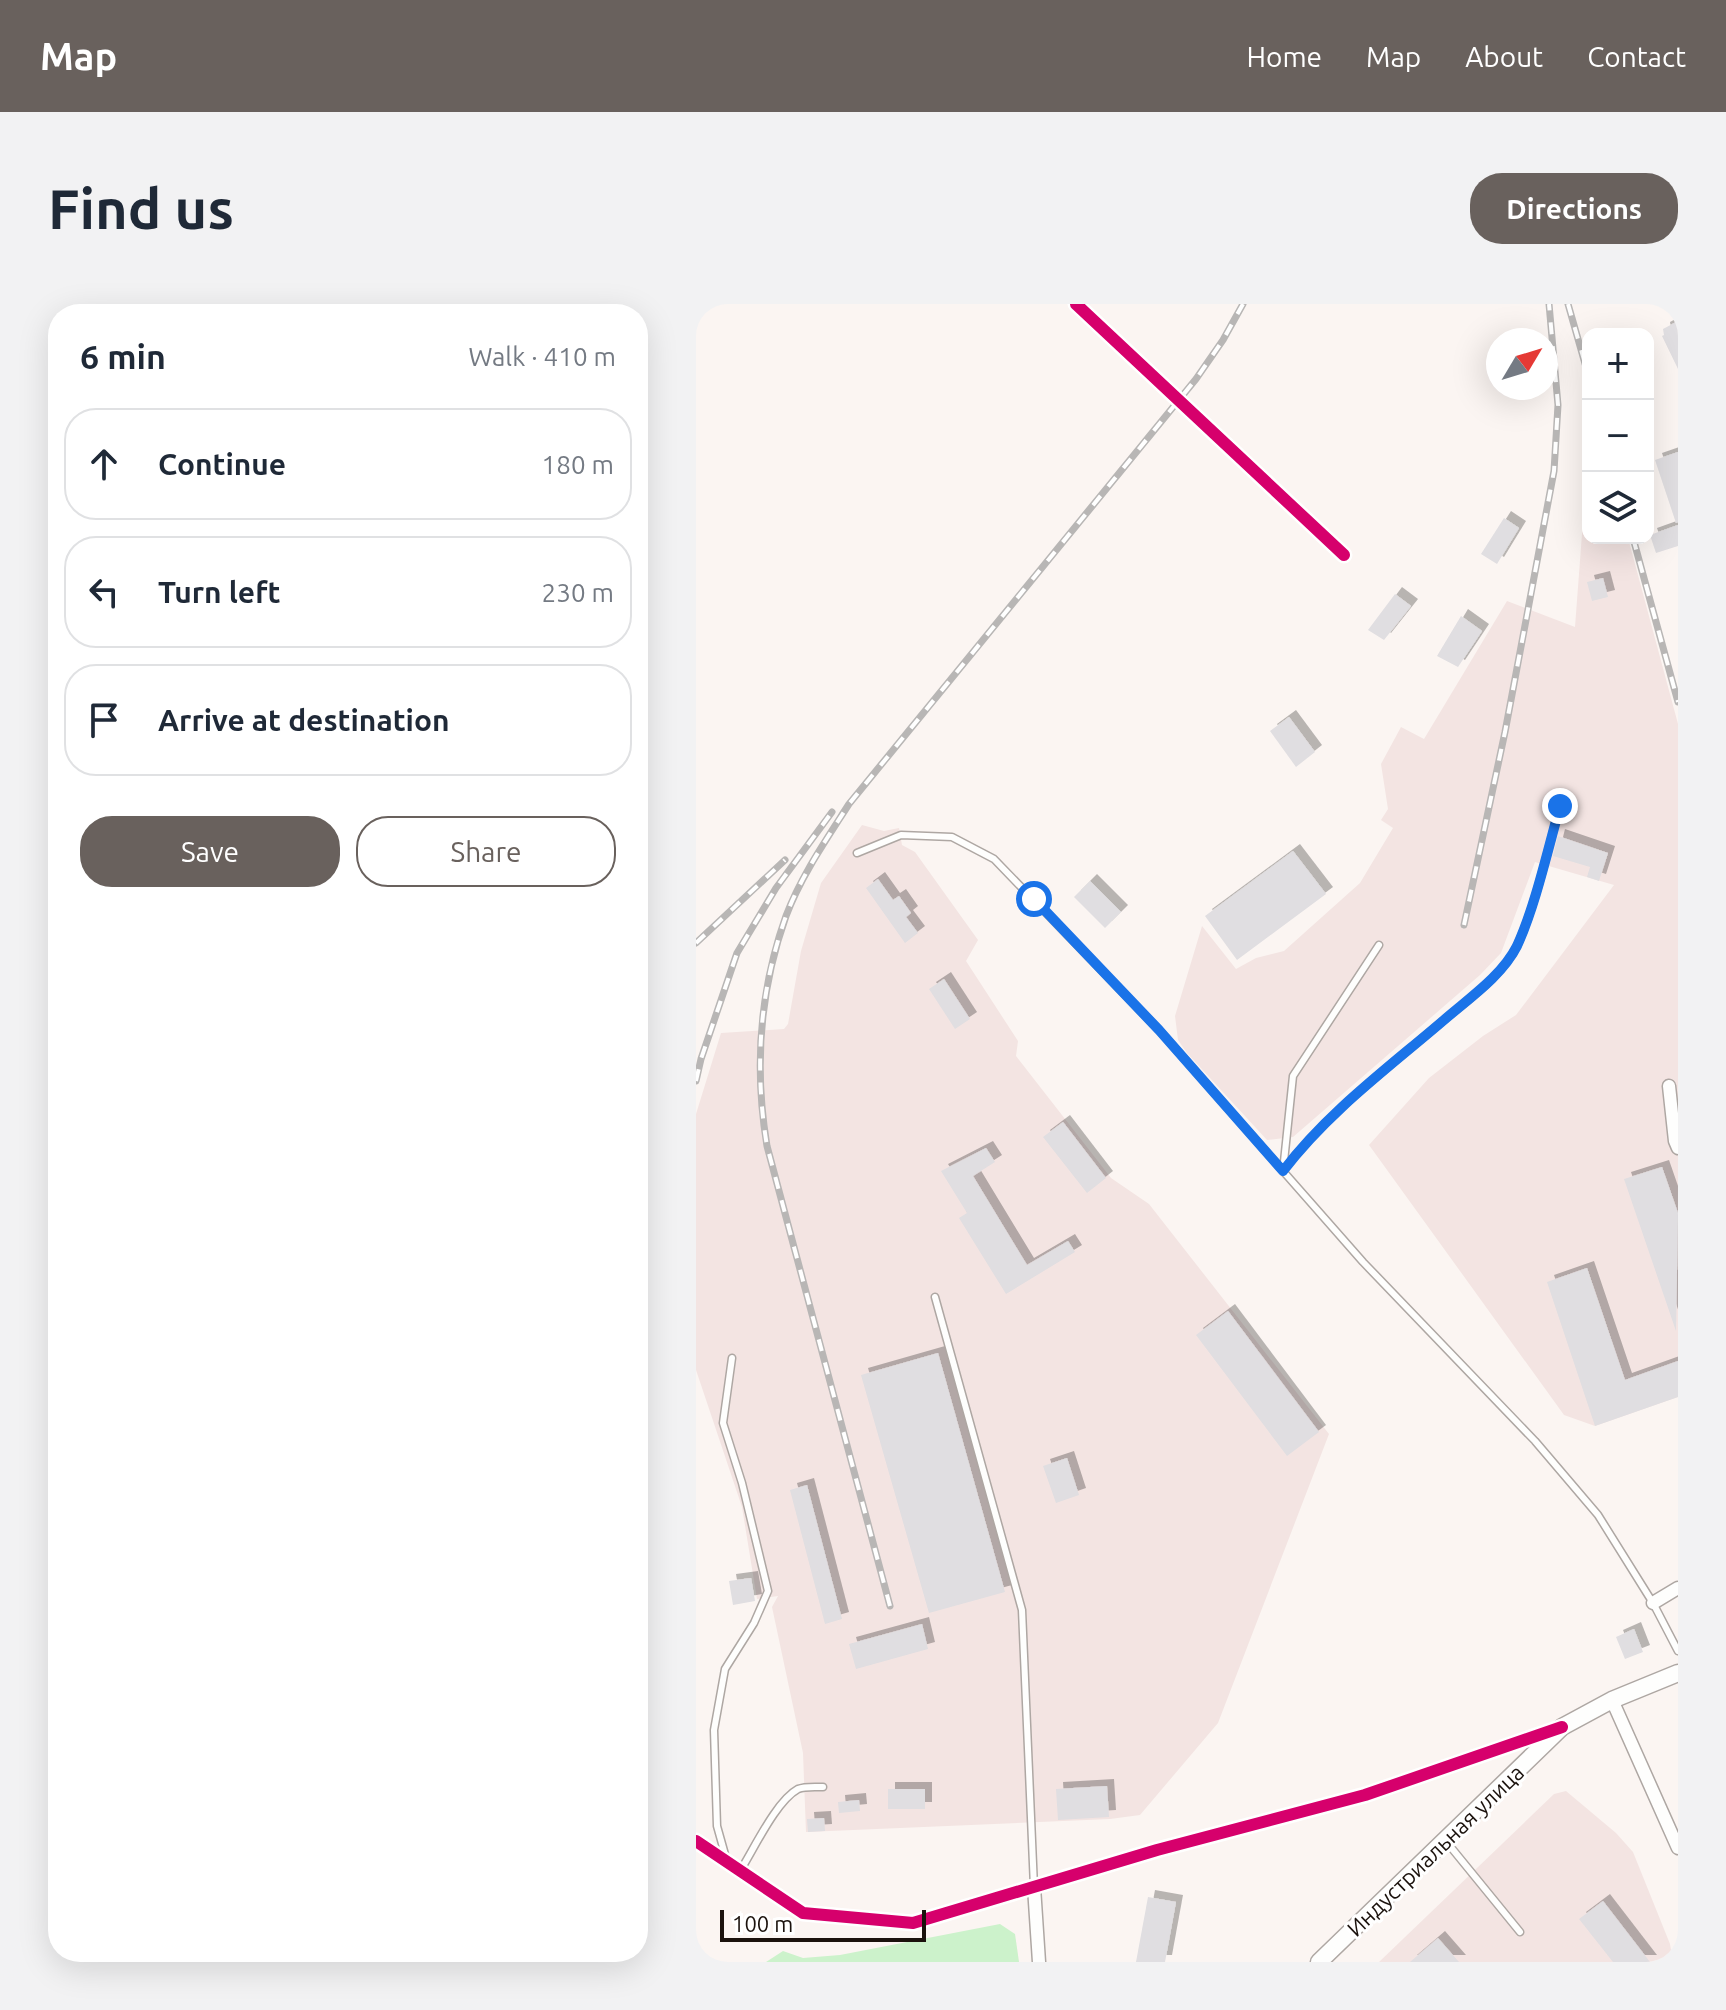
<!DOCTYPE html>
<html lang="en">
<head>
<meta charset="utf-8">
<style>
  :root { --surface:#fff; --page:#f2f2f3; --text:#1f2937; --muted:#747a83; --line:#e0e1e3; --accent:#69615d }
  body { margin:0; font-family:Ubuntu,sans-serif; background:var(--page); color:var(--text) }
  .controls { position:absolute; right:24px; top:24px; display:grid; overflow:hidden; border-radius:16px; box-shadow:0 8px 32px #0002 }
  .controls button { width:72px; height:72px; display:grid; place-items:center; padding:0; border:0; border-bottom:2px solid var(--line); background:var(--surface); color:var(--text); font:40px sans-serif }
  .compass { position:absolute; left:790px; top:24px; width:72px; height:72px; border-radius:50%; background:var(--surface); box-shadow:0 8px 32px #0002; rotate:52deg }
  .scale { position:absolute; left:24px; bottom:20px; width:206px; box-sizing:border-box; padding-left:8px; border:4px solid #1b120d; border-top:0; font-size:22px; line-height:28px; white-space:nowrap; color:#1b120d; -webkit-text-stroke:6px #fff; paint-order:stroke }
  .stop { position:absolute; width:24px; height:24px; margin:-18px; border:6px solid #1a73e8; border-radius:50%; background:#fff }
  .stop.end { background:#1a73e8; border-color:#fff; box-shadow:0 2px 8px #0008 }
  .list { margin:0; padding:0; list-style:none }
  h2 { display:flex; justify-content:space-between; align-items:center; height:104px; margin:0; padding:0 32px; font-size:34px }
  h2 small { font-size:26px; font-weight:400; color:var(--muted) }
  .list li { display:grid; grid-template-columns:52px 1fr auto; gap:24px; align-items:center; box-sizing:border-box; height:112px; margin:0 16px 16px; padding:0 16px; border:2px solid var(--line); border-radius:32px }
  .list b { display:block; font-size:30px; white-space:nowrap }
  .list em { font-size:26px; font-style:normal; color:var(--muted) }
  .actions { display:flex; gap:16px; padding:24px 32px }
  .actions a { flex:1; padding:18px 0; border:2px solid var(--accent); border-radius:32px; text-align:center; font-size:28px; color:var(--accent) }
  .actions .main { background:var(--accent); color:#fff }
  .icon { flex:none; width:44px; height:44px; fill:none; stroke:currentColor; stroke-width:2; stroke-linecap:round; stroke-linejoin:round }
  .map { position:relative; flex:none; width:982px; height:1658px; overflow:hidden; border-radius:32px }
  header { display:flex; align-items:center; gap:48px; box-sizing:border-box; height:112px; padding:0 40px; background:var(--accent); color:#fff }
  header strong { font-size:38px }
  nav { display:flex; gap:44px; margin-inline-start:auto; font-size:28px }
  .intro { display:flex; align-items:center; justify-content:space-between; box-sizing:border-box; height:192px; padding:0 48px }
  h1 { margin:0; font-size:56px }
  .button { padding:20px 36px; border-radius:32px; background:var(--accent); color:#fff; font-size:28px; font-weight:700 }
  main { display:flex; gap:48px; padding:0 48px }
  aside { flex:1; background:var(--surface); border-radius:32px; box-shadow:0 8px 32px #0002 }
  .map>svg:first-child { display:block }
  .industrial { fill:#f3e4e2 }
  .green { fill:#ccf2cb }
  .building { fill:#e0dee1; filter:url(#shadow) }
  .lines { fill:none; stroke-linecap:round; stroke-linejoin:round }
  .lane-casing { stroke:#aea7a3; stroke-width:9 }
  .street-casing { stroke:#aea7a3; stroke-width:15 }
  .secondary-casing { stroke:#aea7a3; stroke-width:19 }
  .lane { stroke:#fefefd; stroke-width:6 }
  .street { stroke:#fefefd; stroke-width:12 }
  .secondary { stroke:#fefefd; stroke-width:16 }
  .rail-casing { stroke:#b8b6b5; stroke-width:7 }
  .rail { stroke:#fff; stroke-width:4; stroke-dasharray:12; stroke-linecap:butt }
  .cycleway-casing { stroke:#fff; stroke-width:17 }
  .cycleway { stroke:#d6006c; stroke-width:12 }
  .route { stroke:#1a73e8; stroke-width:10 }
  .labels { text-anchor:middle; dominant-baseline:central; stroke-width:6; stroke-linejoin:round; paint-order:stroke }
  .street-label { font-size:22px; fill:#1b120d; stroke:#fff }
</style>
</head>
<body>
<header>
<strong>Map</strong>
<nav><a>Home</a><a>Map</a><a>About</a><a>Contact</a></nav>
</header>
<div class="intro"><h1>Find us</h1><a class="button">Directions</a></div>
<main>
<aside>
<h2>6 min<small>Walk · 410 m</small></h2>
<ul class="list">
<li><svg class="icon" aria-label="ahead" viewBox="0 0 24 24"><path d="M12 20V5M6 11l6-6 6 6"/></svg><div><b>Continue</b></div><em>180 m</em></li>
<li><svg class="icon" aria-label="left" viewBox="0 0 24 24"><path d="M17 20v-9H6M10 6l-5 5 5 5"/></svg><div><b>Turn left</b></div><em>230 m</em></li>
<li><svg class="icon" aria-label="arrive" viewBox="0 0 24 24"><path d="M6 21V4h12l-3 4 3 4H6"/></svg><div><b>Arrive at destination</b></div></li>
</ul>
<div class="actions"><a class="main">Save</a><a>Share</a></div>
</aside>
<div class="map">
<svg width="982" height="1658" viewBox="0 0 982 1658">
  <defs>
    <filter id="shadow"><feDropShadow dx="7" dy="-7" stdDeviation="0" flood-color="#0004"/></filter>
  </defs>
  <rect width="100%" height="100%" fill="#fbf5f2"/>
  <g class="industrial">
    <path d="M 889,190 L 892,190 L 892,234 L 932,234 L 982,420 L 982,1093 L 899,1122 L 868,1111 L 673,841 L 733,774 L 787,732 L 820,711 L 918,581 L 839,558 L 805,649 L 784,671 L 597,833 L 571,836 L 491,749 L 482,736 L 479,712 L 506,622 L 540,665 L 560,654 L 588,647 L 664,579 L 697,524 L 685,516 L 692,505 L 685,460 L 705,423 L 728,435 L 811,297 L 879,323 Z"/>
    <path d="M 166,521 L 188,527 L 203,524 L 206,541 L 219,548 L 282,636 L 270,657 L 322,737 L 320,752 L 415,874 L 453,900 L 633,1130 L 522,1419 L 444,1511 L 414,1515 L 110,1528 L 107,1449 L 76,1303 L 82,1292 L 61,1295 L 46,1203 L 0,1066 L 0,810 L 25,729 L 88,725 L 92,720 L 105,647 L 125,579 Z"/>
    <path d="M 870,1487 L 920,1529 L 937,1548 L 974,1640 L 977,1658 L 683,1658 L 858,1490 Z"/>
  </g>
  <path class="green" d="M 304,1620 L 319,1630 L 323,1658 L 70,1658 L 87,1647 L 107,1654 L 144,1651 Z"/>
  <g class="building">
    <path d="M 982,17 L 982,65 L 966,32 L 968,31 L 967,25 Z"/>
    <path d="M 982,148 L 982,218 L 980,219 L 959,156 Z"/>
    <path d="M 808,214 L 823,224 L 801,260 L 785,250 Z"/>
    <path d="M 982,221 L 982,242 L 960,249 L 954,231 Z"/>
    <path d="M 907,274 L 912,293 L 896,297 L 891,278 Z"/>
    <path d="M 699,290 L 715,302 L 688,336 L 672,326 Z"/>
    <path d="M 765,312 L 786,327 L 762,363 L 741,352 Z"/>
    <path d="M 593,413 L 619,448 L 600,463 L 574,427 Z"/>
    <path d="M 862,532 L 912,549 L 903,577 L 891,573 L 894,563 L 857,552 Z"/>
    <path d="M 597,547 L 630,590 L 541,656 L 509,612 Z"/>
    <path d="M 182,575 L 197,596 L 203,592 L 215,609 L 210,613 L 222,629 L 209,639 L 170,584 Z"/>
    <path d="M 394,577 L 425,608 L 409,624 L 378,593 Z"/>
    <path d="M 248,675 L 274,715 L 259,725 L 233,685 Z"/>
    <path d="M 367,818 L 410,874 L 391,889 L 347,833 Z"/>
    <path d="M 290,844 L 299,858 L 277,872 L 331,961 L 372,937 L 379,948 L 310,990 L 263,914 L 271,909 L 245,867 Z"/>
    <path d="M 966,863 L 982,909 L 980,1027 L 928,875 Z"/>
    <path d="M 891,964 L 929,1076 L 982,1057 L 982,1093 L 899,1122 L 851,978 Z"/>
    <path d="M 532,1007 L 623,1128 L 591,1152 L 500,1031 Z"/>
    <path d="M 242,1049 L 309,1288 L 233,1309 L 165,1071 Z"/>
    <path d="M 371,1154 L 383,1191 L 360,1199 L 347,1162 Z"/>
    <path d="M 111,1181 L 146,1315 L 129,1320 L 94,1186 Z"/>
    <path d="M 55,1274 L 59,1297 L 37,1301 L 33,1277 Z"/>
    <path d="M 226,1320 L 232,1345 L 160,1365 L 153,1340 Z"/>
    <path d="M 938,1325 L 947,1348 L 929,1355 L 920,1333 Z"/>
    <path d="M 411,1482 L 413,1513 L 362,1516 L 360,1485 Z"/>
    <rect x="192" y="1485" width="37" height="20"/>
    <path d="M 163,1496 L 164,1507 L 143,1509 L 142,1498 Z"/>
    <path d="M 128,1514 L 129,1527 L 112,1528 L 111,1515 Z"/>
    <path d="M 452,1593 L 480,1598 L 469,1658 L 440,1658 Z"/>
    <path d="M 907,1597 L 954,1658 L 917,1658 L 883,1615 Z"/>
    <path d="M 742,1634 L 763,1658 L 714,1658 Z"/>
  </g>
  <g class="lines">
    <defs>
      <g id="lane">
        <path d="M 161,549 L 205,531 L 256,533 L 298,555 L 463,726 L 667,958 L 839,1137 L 902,1211 L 957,1299 L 982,1347"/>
        <path d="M 587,867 C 632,808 692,764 748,716 C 773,695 806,672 821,642 C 839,603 852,545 864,502"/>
        <path d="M 587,867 L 597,772 L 683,641"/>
        <path d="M 239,993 L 326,1306 L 338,1583"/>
        <path d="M 749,1536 L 824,1628"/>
        <path d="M 30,1554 L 21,1522 L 18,1426 L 29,1365 L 58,1319 L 72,1287 L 46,1179 L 27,1119 L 36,1054"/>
        <path d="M 44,1567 C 58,1545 80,1497 102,1485 C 109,1482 120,1483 127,1483"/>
      </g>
      <g id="street">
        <path d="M 380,0 L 648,251"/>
        <path d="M 973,782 L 979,837 L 982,844"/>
        <path d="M 957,1299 L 982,1284"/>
        <path d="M 916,1396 L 982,1544"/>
        <path d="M 0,1537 L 107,1609 L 217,1619 L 461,1546 L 669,1491 L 862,1425"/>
        <path d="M 338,1583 L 343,1658"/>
      </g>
      <path id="secondary" d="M 623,1658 L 866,1423 L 916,1396 L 982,1369"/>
    </defs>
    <use href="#lane" class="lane-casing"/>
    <use href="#street" class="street-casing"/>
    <use href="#secondary" class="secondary-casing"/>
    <use href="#lane" class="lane"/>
    <use href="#street" class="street"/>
    <use href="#secondary" class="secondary"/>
    <defs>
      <g id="rail">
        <path d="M 872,0 L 892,70"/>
        <path d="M 937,234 L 982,398"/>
        <path d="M 768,621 L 809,428 L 858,167 L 862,101 L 853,0"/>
        <path d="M 0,639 L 89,556"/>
        <path d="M 0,777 L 5,755 L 41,649 L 80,584 L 136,508"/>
        <path d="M 194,1302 L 71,842 C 58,764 63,688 90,612 C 105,572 130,536 153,500 L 500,75 L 527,36 L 547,0"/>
      </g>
    </defs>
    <use href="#rail" class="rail-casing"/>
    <use href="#rail" class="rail"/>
    <defs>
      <g id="cycleway">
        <path d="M 380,0 L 648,251"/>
        <path d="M 0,1537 L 107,1609 L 217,1619 L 461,1546 L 669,1491 L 866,1423"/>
      </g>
    </defs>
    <use href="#cycleway" class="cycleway-casing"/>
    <use href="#cycleway" class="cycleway"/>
  </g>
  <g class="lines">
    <path class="route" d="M 338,595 L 463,726 L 587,867 C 632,808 692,764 748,716 C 772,695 806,672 821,642 C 839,603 852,545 864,502"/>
  </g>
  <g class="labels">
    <g class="street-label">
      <text transform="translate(739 1546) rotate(-44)">Индустриальная улица</text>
    </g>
  </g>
</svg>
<div class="controls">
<button>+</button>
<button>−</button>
<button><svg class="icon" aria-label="layers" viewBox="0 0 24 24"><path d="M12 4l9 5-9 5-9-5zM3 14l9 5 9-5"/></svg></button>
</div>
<svg class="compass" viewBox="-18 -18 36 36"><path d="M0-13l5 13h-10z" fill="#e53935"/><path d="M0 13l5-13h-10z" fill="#747a83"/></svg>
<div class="scale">100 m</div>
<div class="stop" style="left:338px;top:595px"></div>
<div class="stop end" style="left:864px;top:502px"></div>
</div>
</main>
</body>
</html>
